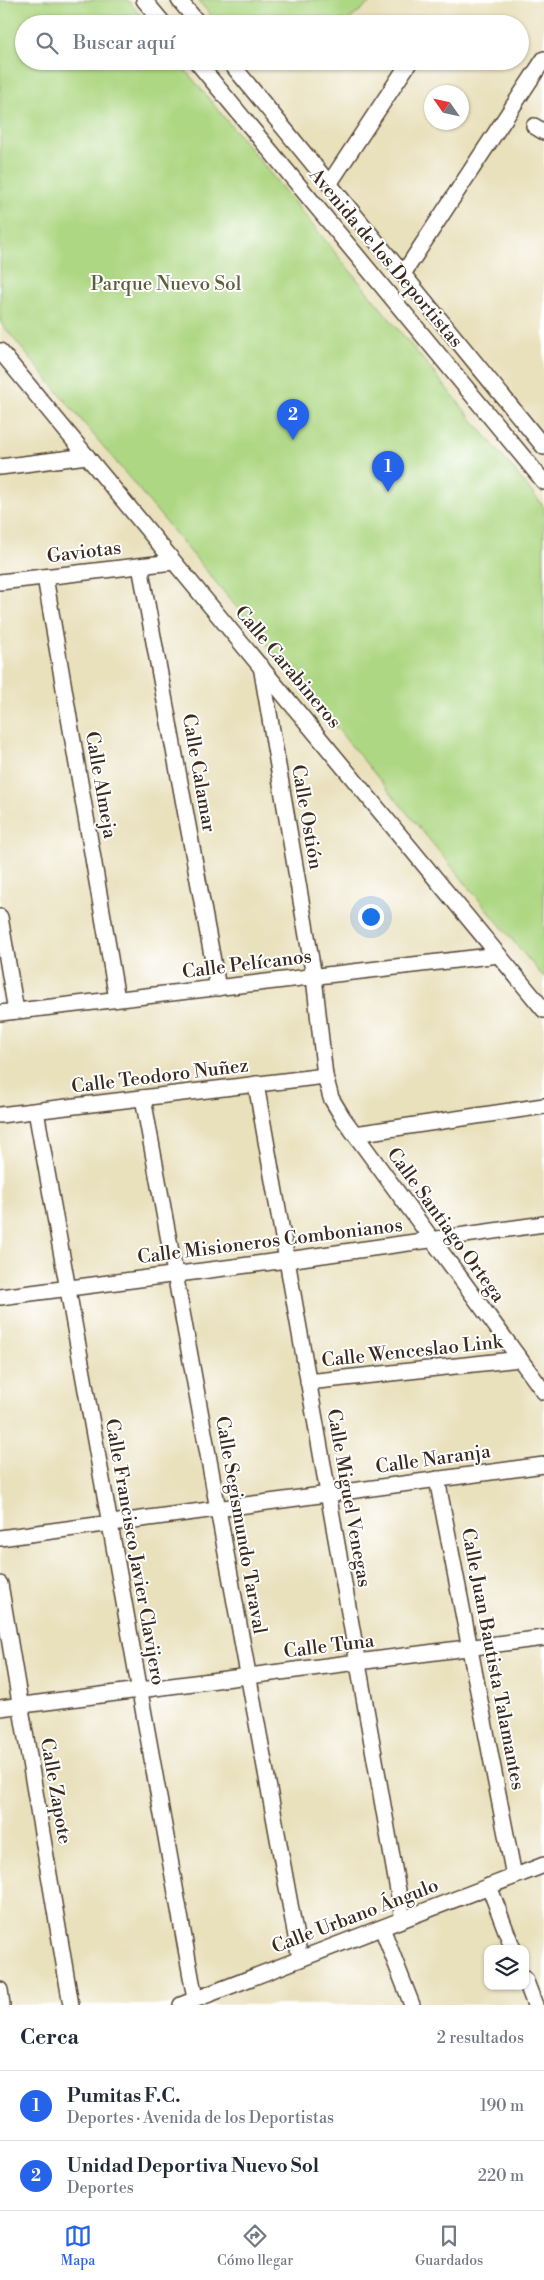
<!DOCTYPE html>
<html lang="es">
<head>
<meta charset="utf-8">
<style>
  :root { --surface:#fff; --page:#f2f2f3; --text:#1f2937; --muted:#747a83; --line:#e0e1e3; --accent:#2563eb }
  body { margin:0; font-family:"Libre Bodoni",serif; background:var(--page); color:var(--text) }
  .controls { position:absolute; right:15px; bottom:15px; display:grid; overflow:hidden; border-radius:10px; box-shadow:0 1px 4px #0004 }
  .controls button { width:45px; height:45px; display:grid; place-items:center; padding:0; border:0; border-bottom:1px solid var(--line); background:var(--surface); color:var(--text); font:25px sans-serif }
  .compass { position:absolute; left:424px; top:85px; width:45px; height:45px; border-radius:50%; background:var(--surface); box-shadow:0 1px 4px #0004; rotate:304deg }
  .you { position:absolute; left:370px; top:916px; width:18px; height:18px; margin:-12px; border:4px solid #fff; border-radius:50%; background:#1a73e8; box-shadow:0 0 0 8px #1a73e833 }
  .badge { display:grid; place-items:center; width:32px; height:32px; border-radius:50%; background:var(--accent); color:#fff; font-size:16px; font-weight:700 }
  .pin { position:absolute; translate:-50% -41px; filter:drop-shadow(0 1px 2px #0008) }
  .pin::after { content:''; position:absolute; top:26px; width:18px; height:15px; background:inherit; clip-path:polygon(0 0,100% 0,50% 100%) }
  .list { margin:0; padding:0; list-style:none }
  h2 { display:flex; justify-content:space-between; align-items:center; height:65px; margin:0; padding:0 20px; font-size:21px }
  h2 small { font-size:16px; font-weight:400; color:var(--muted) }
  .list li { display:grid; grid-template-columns:32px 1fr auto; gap:15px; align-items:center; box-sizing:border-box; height:70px; padding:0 20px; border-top:1px solid var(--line) }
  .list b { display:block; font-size:19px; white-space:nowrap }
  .list p { margin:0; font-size:16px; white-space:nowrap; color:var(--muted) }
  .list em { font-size:16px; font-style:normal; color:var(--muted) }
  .icon { flex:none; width:28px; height:28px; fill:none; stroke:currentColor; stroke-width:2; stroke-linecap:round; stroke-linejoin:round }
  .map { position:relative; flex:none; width:544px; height:2005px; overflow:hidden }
  .search { position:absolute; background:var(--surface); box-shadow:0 1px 4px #0004; left:15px; right:15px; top:15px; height:55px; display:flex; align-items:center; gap:12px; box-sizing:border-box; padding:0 18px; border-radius:28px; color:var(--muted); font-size:19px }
  .sheet { height:205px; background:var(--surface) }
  nav { display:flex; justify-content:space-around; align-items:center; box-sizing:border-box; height:70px; border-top:1px solid var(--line); background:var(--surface); font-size:14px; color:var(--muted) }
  nav a { display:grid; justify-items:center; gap:2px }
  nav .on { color:var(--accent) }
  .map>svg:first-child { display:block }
  .green { fill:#add782; stroke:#748050 }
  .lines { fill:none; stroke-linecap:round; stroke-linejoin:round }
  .minor-casing { stroke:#554536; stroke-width:18 }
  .minor { stroke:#fff; stroke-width:15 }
  .labels { text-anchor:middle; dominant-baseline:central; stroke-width:4; stroke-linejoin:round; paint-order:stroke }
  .street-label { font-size:19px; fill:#3b2a1e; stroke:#fff }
  .park-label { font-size:19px; fill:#5d5e3c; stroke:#fff }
</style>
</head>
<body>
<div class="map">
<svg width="544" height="2005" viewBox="0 0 544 2005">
  <rect width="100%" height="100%" fill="#fff"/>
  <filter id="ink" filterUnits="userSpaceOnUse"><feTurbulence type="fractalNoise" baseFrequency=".02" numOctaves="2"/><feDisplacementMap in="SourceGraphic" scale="10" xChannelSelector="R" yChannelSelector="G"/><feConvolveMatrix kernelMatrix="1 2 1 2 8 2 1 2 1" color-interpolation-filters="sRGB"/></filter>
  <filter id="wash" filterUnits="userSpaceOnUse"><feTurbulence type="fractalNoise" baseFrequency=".0096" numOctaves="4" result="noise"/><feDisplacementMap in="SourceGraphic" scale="20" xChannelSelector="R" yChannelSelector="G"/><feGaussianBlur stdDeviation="1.12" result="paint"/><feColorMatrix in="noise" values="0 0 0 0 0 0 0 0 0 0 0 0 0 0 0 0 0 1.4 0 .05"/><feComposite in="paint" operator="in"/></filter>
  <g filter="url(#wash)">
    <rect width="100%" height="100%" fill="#e9e0bc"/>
    <g class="green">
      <path d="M 0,0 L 128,0 L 147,24 L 24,24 L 24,61 L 178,61 L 544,507 L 544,978 L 0,322 Z"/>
      <path d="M 198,0 L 373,0 L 344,24 L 218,24 Z"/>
    </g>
  </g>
  <g filter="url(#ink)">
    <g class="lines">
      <defs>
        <g id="minor">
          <path d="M 144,0 L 164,24"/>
          <path d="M 179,0 L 199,24"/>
          <path d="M 196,61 L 544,482"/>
          <path d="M 229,61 L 544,447"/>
          <path d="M 534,126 L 544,132"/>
          <path d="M 329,184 L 409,63"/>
          <path d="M 403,274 L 544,59"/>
          <path d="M 0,351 L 544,1010"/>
          <path d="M 0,467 L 87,456"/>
          <path d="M 140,566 L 218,988"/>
          <path d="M 45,577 L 117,999"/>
          <path d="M 0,582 L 173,562"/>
          <path d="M 261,666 L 314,977 L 325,1076 L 331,1098 L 343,1118 L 544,1392"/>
          <path d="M 0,917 L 16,1011"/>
          <path d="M 0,1013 L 499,955"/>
          <path d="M 256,1084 L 403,1919"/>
          <path d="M 143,1098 L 300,1959"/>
          <path d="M 36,1111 L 195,1999"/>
          <path d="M 0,1115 L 325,1076"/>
          <path d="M 355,1134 L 544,1106"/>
          <path d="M 0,1297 L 287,1260 L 544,1224"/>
          <path d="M 308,1382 L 520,1359"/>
          <path d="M 437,1479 L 514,1876"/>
          <path d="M 0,1538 L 544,1465"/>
          <path d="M 0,1584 L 71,2005"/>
          <path d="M 0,1708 L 544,1638"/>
          <path d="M 489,1886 L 513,1949"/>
          <path d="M 382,1928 L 412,2005"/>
          <path d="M 525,1979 L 535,2005"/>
          <path d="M 0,1990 L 2,2005"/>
          <path d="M 181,2005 L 544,1865"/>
        </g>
      </defs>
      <use href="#minor" class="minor-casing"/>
      <use href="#minor" class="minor"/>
    </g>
  </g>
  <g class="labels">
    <g class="street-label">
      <text transform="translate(386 258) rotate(50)">Avenida de los Deportistas</text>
      <text transform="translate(84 552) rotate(-7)">Gaviotas</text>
      <text transform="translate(288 667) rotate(50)">Calle Carabineros</text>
      <text transform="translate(199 773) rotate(80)">Calle Calamar</text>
      <text transform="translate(101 785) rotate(80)">Calle Almeja</text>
      <text transform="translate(307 817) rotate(80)">Calle Ostión</text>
      <text transform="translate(247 964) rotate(-7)">Calle Pelícanos</text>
      <text transform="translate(160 1076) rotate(-7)">Calle Teodoro Nuñez</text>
      <text transform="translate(446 1225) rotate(54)">Calle Santiago Ortega</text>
      <text transform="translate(270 1241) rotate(-7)">Calle Misioneros Combonianos</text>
      <text transform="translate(412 1351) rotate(-6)">Calle Wenceslao Link</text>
      <text transform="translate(433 1459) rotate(-8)">Calle Naranja</text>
      <text transform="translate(349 1498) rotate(80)">Calle Miguel Venegas</text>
      <text transform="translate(241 1525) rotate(80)">Calle Segismundo Taraval</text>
      <text transform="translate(135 1552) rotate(80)">Calle Francisco Javier Clavijero</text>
      <text transform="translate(329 1646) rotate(-7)">Calle Tuna</text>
      <text transform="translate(493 1659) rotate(79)">Calle Juan Bautista Talamantes</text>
      <text transform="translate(56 1791) rotate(80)">Calle Zapote</text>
      <text transform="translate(355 1916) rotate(-21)">Calle Urbano Ángulo</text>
    </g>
    <g class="park-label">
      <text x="166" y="284">Parque Nuevo Sol</text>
    </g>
  </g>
</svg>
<div class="controls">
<button><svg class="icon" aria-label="layers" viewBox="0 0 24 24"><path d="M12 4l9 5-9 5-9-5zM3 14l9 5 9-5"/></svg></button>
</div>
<svg class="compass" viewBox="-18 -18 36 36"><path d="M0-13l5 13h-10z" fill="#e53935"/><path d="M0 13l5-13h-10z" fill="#747a83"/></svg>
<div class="you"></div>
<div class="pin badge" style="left:388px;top:492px">1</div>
<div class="pin badge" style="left:293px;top:440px">2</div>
<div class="search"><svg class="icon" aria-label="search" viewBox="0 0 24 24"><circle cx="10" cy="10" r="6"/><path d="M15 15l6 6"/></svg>Buscar aquí</div>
</div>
<section class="sheet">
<h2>Cerca<small>2 resultados</small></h2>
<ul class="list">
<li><span class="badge">1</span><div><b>Pumitas F.C.</b><p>Deportes · Avenida de los Deportistas</p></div><em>190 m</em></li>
<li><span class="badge">2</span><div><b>Unidad Deportiva Nuevo Sol</b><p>Deportes</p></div><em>220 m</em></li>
</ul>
</section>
<nav>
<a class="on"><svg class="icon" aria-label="map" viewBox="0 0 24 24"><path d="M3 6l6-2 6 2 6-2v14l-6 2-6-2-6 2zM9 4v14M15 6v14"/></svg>Mapa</a>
<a><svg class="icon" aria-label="directions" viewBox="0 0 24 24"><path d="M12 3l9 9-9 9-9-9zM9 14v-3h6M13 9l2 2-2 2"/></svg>Cómo llegar</a>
<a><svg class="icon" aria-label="saved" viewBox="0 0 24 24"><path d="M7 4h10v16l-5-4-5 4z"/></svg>Guardados</a>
</nav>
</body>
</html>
